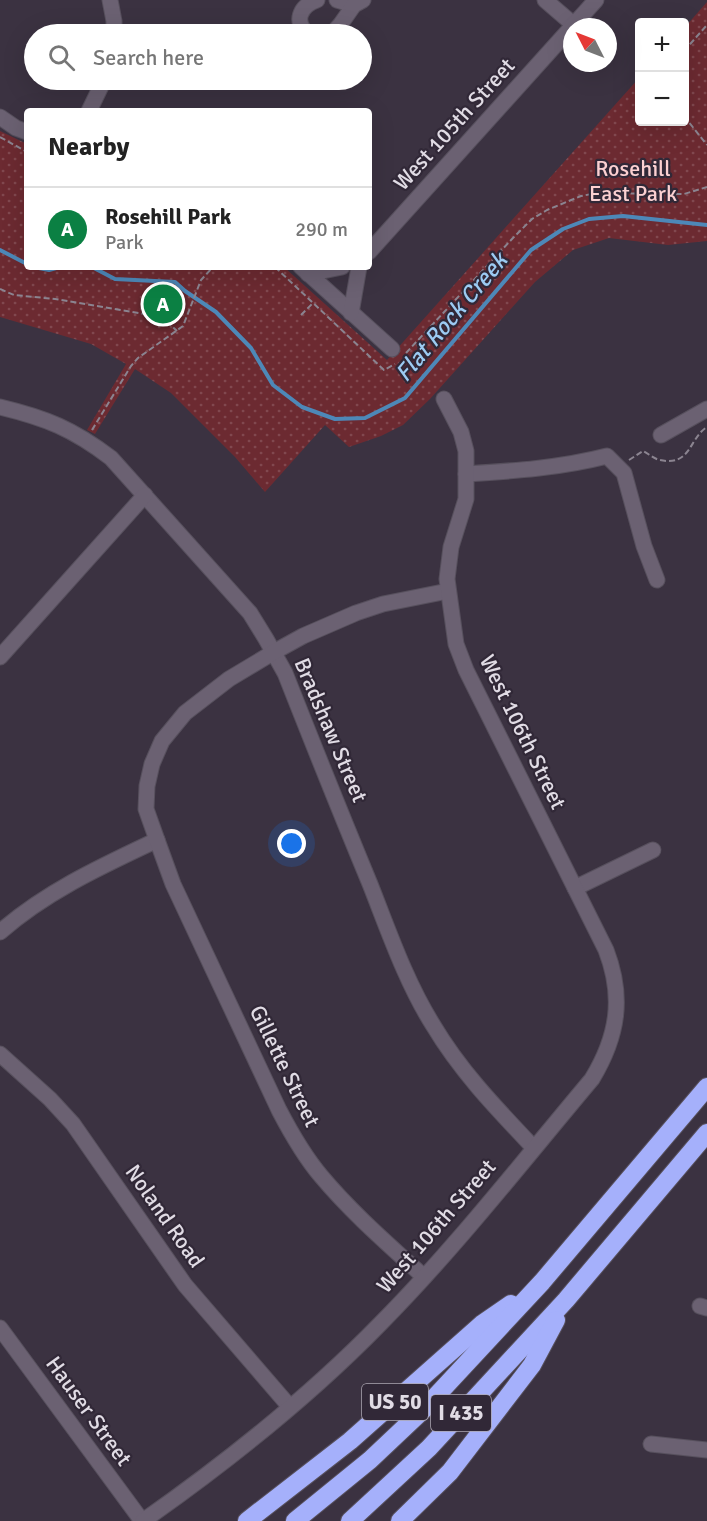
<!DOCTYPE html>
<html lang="en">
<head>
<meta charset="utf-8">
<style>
  :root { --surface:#fff; --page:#f2f2f2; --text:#222; --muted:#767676; --line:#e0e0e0; --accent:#0b8043 }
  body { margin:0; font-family:Signika,sans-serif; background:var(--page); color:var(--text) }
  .controls { position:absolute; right:18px; top:18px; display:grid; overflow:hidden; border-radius:6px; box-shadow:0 6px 24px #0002 }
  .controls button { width:54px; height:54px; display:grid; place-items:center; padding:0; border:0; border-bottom:2px solid var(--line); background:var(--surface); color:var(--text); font:30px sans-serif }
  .compass { position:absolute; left:563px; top:18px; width:54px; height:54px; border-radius:50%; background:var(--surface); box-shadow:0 6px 24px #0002; rotate:312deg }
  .you { position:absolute; left:292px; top:844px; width:21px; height:21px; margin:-15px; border:4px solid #fff; border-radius:50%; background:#1a73e8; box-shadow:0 0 0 9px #1a73e833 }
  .badge { display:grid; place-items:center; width:39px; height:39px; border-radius:50%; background:var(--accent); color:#fff; font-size:20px; font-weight:700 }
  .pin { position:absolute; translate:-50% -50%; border:3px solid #fff; box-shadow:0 2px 6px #0006 }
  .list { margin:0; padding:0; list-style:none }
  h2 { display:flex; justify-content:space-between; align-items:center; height:78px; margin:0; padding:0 24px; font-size:26px }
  h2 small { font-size:20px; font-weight:400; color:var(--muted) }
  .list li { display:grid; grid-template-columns:39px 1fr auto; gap:18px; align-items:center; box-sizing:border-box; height:84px; padding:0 24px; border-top:2px solid var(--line) }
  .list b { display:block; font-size:22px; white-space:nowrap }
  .list p { margin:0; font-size:20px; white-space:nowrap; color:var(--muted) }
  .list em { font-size:20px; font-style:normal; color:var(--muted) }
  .icon { flex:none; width:33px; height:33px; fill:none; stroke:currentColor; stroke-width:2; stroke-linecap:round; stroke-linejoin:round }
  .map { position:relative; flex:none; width:707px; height:1521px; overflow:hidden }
  .search { position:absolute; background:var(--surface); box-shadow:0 6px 24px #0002; left:24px; top:24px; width:348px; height:66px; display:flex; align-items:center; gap:15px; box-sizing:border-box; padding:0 21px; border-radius:33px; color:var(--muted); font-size:22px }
  .panel { position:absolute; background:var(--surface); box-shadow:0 6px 24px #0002; left:24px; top:108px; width:348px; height:162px; border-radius:6px }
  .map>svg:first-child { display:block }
  .park { fill:url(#park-dots) }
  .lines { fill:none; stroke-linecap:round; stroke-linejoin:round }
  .stream { stroke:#4d88b8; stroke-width:4 }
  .minor-casing { stroke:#57505d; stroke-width:17 }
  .motorway-casing { stroke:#57505d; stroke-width:20 }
  .path { stroke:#8b8490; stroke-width:2; stroke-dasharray:6 3; stroke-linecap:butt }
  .minor { stroke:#6b6172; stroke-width:15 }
  .motorway { stroke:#a5b0fb; stroke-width:18 }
  .labels { text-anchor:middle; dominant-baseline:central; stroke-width:4.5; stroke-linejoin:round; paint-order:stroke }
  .shield { fill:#312837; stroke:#aca6b1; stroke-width:1.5 }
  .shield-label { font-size:21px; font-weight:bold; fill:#e1dce5 }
  .street-label { font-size:22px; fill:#e1dce5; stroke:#312837 }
  .park-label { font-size:22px; fill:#fcd0d1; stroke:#312837 }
  .water-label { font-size:24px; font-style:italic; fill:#9ccbf3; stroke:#312837 }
</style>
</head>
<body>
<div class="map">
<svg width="707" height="1521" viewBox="0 0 707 1521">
  <defs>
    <pattern id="park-dots" width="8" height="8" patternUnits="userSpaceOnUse" patternTransform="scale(1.5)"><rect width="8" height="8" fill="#6c2a31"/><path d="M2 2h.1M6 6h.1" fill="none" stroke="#81484f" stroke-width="1.8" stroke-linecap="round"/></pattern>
  </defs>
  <rect width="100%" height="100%" fill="#3b3241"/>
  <path class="park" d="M 707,2 L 707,241 L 668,245 L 609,238 L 573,250 L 535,282 L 430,399 L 403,425 L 381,436 L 349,447 L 325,425 L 265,492 L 235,457 L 171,393 L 135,369 L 95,434 L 87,430 L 126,364 L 91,344 L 0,317 L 0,131 L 27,144 L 27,267 L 284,267 L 387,360 L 639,78 L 640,122 L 684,122 L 685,27 Z"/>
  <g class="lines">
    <g class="stream">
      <path d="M 0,250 L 27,264"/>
      <path d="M 34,267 L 49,270 L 60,267"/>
      <path d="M 92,267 L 115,279 L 175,282 L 185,291 L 216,312 L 251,348 L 273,385 L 302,407 L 335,419 L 365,418 L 405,398 L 531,250 L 563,229 L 589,219 L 623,216 L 707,225"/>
    </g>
    <defs>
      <g id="minor">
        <path d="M 110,0 L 114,21 L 114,34"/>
        <path d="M 337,0 L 354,5"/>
        <path d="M 545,0 L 574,25"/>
        <path d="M 308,34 C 293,22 300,6 317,0"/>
        <path d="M 332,34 L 340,25 L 354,5 L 363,0"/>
        <path d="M 89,111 L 104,80"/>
        <path d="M 0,117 L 16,128 L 27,132"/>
        <path d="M 369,252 L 596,0"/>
        <path d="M 301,267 L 392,349"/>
        <path d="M 308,274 L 342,267"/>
        <path d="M 351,313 L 359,267"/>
        <path d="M 0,407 C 46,418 73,429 111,458 L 250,613 L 266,639 L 285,673 C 313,744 341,814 370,884 C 389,932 406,982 433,1025 C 461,1072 497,1109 534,1148"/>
        <path d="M 661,435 L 707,409"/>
        <path d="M 466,474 C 514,471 560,468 607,456 L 624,473 L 644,546 L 657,580"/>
        <path d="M 0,657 L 145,495"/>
        <path d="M 575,888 L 653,850"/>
        <path d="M 0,932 C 47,891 102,866 157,840"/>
        <path d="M 0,1054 L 50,1099 L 73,1124 L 185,1285 L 290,1407"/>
        <path d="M 423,1276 C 388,1244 352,1213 321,1176 C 304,1156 291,1133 279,1110 L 173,884 L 157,840 L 146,809 L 147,786 L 152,764 L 162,741 L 185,713 L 229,679 L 274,652 L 303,636 L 356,613 L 383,604 L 448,591"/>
        <path d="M 700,1306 L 707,1308"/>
        <path d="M 0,1328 L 142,1521"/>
        <path d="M 651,1444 L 707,1450"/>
        <path d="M 143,1521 C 227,1462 309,1397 381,1323 C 456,1247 523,1161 592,1079 C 618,1036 624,997 606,950 L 466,670 L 456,644 L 447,579 L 451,547 L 466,499 L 466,451 L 461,432 L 444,399"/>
      </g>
      <g id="motorway">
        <path d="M 247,1521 L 350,1441 L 482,1324 L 511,1304"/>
        <path d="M 295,1521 L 370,1460 L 423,1410 L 542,1282 L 707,1087"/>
        <path d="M 350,1521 L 429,1448 L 566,1300 L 707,1133"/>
        <path d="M 400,1521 L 450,1472 L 532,1365 L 556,1320"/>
      </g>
    </defs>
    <use href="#minor" class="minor-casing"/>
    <use href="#motorway" class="motorway-casing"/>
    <g class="path">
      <path d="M 684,51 L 707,25"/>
      <path d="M 684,116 L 707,145"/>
      <path d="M 0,137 L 27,152"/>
      <path d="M 275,267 L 384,370 L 395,364"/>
      <path d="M 0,289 L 14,295 L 55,299 L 157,316 L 164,319 L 177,331"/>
      <path d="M 301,315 L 313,303"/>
      <path d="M 406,353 L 512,239 L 532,219 L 547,210 L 581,196 L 597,193 L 684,194 L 707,187"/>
      <path d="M 92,430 L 131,366 L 138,358 L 183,326 L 201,280 L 213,267"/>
      <path d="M 629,460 L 643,451 C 649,454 654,459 660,460 C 691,467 689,438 707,427"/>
    </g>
    <use href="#minor" class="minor"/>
    <use href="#motorway" class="motorway"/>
  </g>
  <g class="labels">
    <g class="shield">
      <rect x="362" y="1384" width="66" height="36" rx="4.5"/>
      <rect x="431" y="1395" width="60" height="36" rx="4.5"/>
    </g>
    <g class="shield-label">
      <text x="395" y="1402">US 50</text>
      <text x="461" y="1413">I 435</text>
    </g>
    <g class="street-label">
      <text transform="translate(454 124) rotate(-48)">West 105th Street</text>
      <text transform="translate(331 730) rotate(67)">Bradshaw Street</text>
      <text transform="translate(523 732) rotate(64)">West 106th Street</text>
      <text transform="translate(285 1066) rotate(64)">Gillette Street</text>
      <text transform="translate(165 1216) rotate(55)">Noland Road</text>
      <text transform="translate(436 1226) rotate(-49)">West 106th Street</text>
      <text transform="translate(89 1411) rotate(54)">Hauser Street</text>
    </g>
    <g class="park-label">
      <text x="633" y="168">Rosehill<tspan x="633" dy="25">East Park</tspan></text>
    </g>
    <g class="water-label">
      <text transform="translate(451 317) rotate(-50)">Flat Rock Creek</text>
    </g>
  </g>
</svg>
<div class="controls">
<button>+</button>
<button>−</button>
</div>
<svg class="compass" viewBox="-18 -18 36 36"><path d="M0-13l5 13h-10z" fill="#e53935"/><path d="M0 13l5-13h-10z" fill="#767676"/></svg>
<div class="you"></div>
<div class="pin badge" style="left:163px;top:304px">A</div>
<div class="search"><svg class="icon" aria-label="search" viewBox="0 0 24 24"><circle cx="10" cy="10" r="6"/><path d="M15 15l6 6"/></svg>Search here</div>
<section class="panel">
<h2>Nearby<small></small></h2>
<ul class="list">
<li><span class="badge">A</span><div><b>Rosehill Park</b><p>Park</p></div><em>290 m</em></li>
</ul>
</section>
</div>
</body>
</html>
